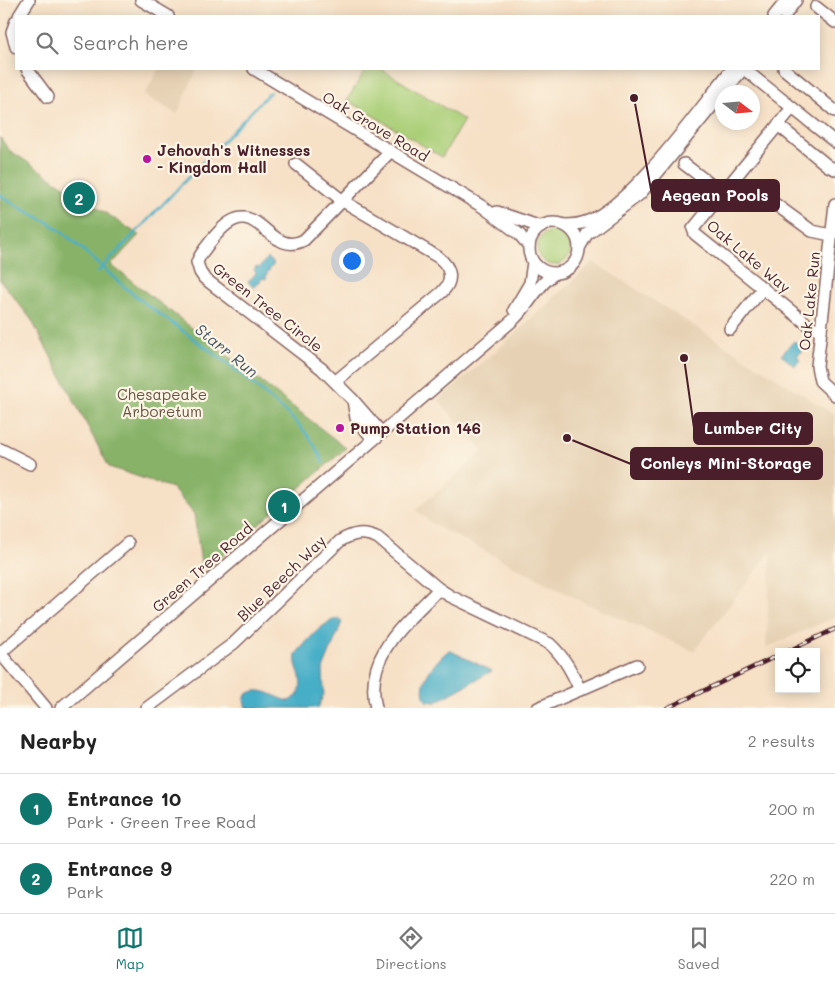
<!DOCTYPE html>
<html lang="en">
<head>
<meta charset="utf-8">
<style>
  :root { --surface:#fff; --page:#f6f6f6; --text:#222; --muted:#767676; --line:#e0e0e0; --accent:#0f766e }
  body { margin:0; font-family:Mali,sans-serif; background:var(--page); color:var(--text) }
  .controls { position:absolute; right:15px; bottom:15px; display:grid; overflow:hidden; border-radius:0px; box-shadow:0 2px 12px #0003 }
  .controls button { width:45px; height:45px; display:grid; place-items:center; padding:0; border:0; border-bottom:1px solid var(--line); background:var(--surface); color:var(--text); font:25px sans-serif }
  .compass { position:absolute; left:715px; top:85px; width:45px; height:45px; border-radius:50%; background:var(--surface); box-shadow:0 2px 12px #0003; rotate:106deg }
  .you { position:absolute; left:351px; top:260px; width:18px; height:18px; margin:-12px; border:4px solid #fff; border-radius:50%; background:#1a73e8; box-shadow:0 0 0 8px #1a73e833 }
  .badge { display:grid; place-items:center; width:32px; height:32px; border-radius:50%; background:var(--accent); color:#fff; font-size:16px; font-weight:700 }
  .pin { position:absolute; translate:-50% -50%; border:2px solid #fff; box-shadow:0 1px 5px #0006 }
  .list { margin:0; padding:0; list-style:none }
  h2 { display:flex; justify-content:space-between; align-items:center; height:65px; margin:0; padding:0 20px; font-size:21px }
  h2 small { font-size:16px; font-weight:400; color:var(--muted) }
  .list li { display:grid; grid-template-columns:32px 1fr auto; gap:15px; align-items:center; box-sizing:border-box; height:70px; padding:0 20px; border-top:1px solid var(--line) }
  .list b { display:block; font-size:19px; white-space:nowrap }
  .list p { margin:0; font-size:16px; white-space:nowrap; color:var(--muted) }
  .list em { font-size:16px; font-style:normal; color:var(--muted) }
  .icon { flex:none; width:28px; height:28px; fill:none; stroke:currentColor; stroke-width:2; stroke-linecap:round; stroke-linejoin:round }
  .map { position:relative; flex:none; width:835px; height:708px; overflow:hidden }
  .search { position:absolute; background:var(--surface); box-shadow:0 2px 12px #0003; left:15px; right:15px; top:15px; height:55px; display:flex; align-items:center; gap:12px; box-sizing:border-box; padding:0 18px; border-radius:0px; color:var(--muted); font-size:19px }
  .sheet { height:205px; background:var(--surface) }
  nav { display:flex; justify-content:space-around; align-items:center; box-sizing:border-box; height:70px; border-top:1px solid var(--line); background:var(--surface); font-size:14px; color:var(--muted) }
  nav a { display:grid; justify-items:center; gap:2px }
  nav .on { color:var(--accent) }
  .map>svg:first-child { display:block }
  .built { fill:#e6d1b4 }
  .green { fill:#aacf78; stroke:#7a7752 }
  .forest { fill:#87b268; stroke:#68684a }
  .water { fill:#47aec7; stroke:#486679 }
  .lines { fill:none; stroke-linecap:round; stroke-linejoin:round }
  .stream { stroke:#47aec7; stroke-width:2.5 }
  .minor-casing { stroke:#866361; stroke-width:14 }
  .minor { stroke:#fff; stroke-width:11 }
  .rail-casing { stroke:#4a1f2b; stroke-width:4.5 }
  .rail { stroke:#fcf5e5; stroke-width:2.5; stroke-dasharray:8; stroke-linecap:butt }
  .poi-dot { fill:#b5179e; stroke:#fcf5e5; stroke-width:2 }
  .labels { text-anchor:middle; dominant-baseline:central; stroke-width:4.5; stroke-linejoin:round; paint-order:stroke }
  .street-label { font-size:15px; fill:#4a1f2b; stroke:#fcf5e5 }
  .poi-label { font-size:15px; font-weight:bold; fill:#4a1f2b; stroke:#fcf5e5; text-anchor:start }
  .park-label { font-size:15px; fill:#675442; stroke:#fcf5e5 }
  .water-label { font-size:16px; font-style:italic; fill:#495869; stroke:#fcf5e5 }
  .leader { fill:none; stroke:#4a1f2b; stroke-width:2 }
  .callout-dot { fill:#4a1f2b; stroke:#fcf5e5; stroke-width:2 }
  .callout { fill:#4a1f2b; stroke:#4a1f2b; stroke-width:2 }
  .callout-label { font-size:16px; text-anchor:middle; font-weight:bold; fill:#fff }
</style>
</head>
<body>
<div class="map">
<svg width="835" height="708" viewBox="0 0 835 708">
  <rect width="100%" height="100%" fill="#fcf5e5"/>
  <filter id="ink" filterUnits="userSpaceOnUse"><feTurbulence type="fractalNoise" baseFrequency=".02" numOctaves="2"/><feDisplacementMap in="SourceGraphic" scale="10" xChannelSelector="R" yChannelSelector="G"/><feConvolveMatrix kernelMatrix="1 2 1 2 8 2 1 2 1" color-interpolation-filters="sRGB"/></filter>
  <filter id="wash" filterUnits="userSpaceOnUse"><feTurbulence type="fractalNoise" baseFrequency=".0096" numOctaves="4" result="noise"/><feDisplacementMap in="SourceGraphic" scale="20" xChannelSelector="R" yChannelSelector="G"/><feGaussianBlur stdDeviation="1.12" result="paint"/><feColorMatrix in="noise" values="0 0 0 0 0 0 0 0 0 0 0 0 0 0 0 0 0 1.4 0 .05"/><feComposite in="paint" operator="in"/></filter>
  <g filter="url(#wash)">
    <rect width="100%" height="100%" fill="#f6e0c6"/>
    <g class="built">
      <path d="M 159,69 L 197,69 L 177,114 L 144,95 Z"/>
      <path d="M 593,262 L 835,415 L 835,617 L 766,648 L 771,552 L 694,651 L 583,602 L 433,524 L 416,510 L 483,451 L 438,400 L 494,353 Z"/>
    </g>
    <g class="green">
      <path d="M 366,69 L 381,69 L 464,120 L 442,157 L 347,100 Z"/>
      <circle cx="554" cy="248" r="17"/>
    </g>
    <path class="forest" d="M 0,137 L 9,150 L 139,235 L 111,265 L 346,448 L 207,569 L 201,563 L 194,514 L 172,488 L 109,467 L 31,319 L 0,280 Z"/>
    <g class="water">
      <path d="M 267,258 L 274,264 L 267,273 L 266,279 L 263,278 L 254,288 L 248,282 L 256,273 L 254,270 L 256,267 L 259,268 Z"/>
      <path d="M 794,341 L 804,348 L 797,357 L 800,360 L 795,366 L 781,355 Z"/>
      <path d="M 339,618 L 342,622 L 323,669 L 324,693 L 318,708 L 246,708 L 244,700 L 246,695 C 260,684 275,698 289,701 L 298,695 C 306,674 293,670 296,654 C 307,641 322,622 339,618 Z"/>
      <path d="M 449,650 L 492,671 L 436,702 L 426,701 C 416,682 435,662 449,650 Z"/>
    </g>
    <g class="lines">
      <g class="stream">
        <path d="M 0,194 C 17,210 40,215 58,229 C 89,253 116,282 147,305 C 188,335 230,363 268,397 C 291,417 312,433 323,463"/>
        <path d="M 98,272 L 270,92"/>
      </g>
    </g>
  </g>
  <g filter="url(#ink)">
    <g class="lines">
      <defs>
        <g id="minor">
          <path d="M 141,0 L 168,16"/>
          <path d="M 816,7 L 835,22"/>
          <path d="M 785,15 L 796,0"/>
          <path d="M 19,16 L 29,0"/>
          <path d="M 774,16 L 787,0"/>
          <path d="M 16,21 L 12,32 L 16,47"/>
          <path d="M 27,69 L 48,97"/>
          <path d="M 254,69 L 483,207 L 519,234 L 529,246"/>
          <path d="M 744,69 L 835,142"/>
          <path d="M 784,69 L 835,111"/>
          <path d="M 724,92 L 743,69"/>
          <path d="M 792,108 L 693,229 L 695,234 L 811,327 L 821,330"/>
          <path d="M 778,125 L 828,166 L 835,169"/>
          <path d="M 296,164 L 343,201 L 438,257 C 451,267 454,280 442,292 L 336,381"/>
          <path d="M 684,164 L 722,193"/>
          <path d="M 775,204 L 812,231 L 831,235"/>
          <path d="M 835,204 L 817,366 L 820,381 L 835,395"/>
          <path d="M 497,212 L 541,227"/>
          <circle cx="554" cy="248" r="25"/>
          <path d="M 565,225 C 573,225 581,224 588,221 C 634,203 699,109 732,69"/>
          <path d="M 579,248 L 587,234 L 640,194 L 722,94"/>
          <path d="M 514,310 L 530,283 L 533,262"/>
          <path d="M 730,329 L 763,288"/>
          <path d="M 353,400 L 322,369 L 204,278 L 200,272 L 197,262 C 201,252 208,245 215,236 C 257,185 267,260 304,240 L 390,152"/>
          <path d="M 373,439 L 356,418 L 353,400 L 381,432"/>
          <path d="M 0,449 L 30,464"/>
          <path d="M 0,653 L 128,543"/>
          <path d="M 0,653 L 46,708"/>
          <path d="M 61,708 L 513,320 C 529,306 537,285 554,274"/>
          <path d="M 147,708 L 234,643 L 340,541 C 353,533 364,531 378,538 L 439,589 L 450,596 L 550,644 C 565,658 572,672 580,690"/>
          <path d="M 376,708 C 363,655 406,623 439,589"/>
          <path d="M 538,708 L 637,665"/>
        </g>
      </defs>
      <use href="#minor" class="minor-casing"/>
      <use href="#minor" class="minor"/>
      <defs>
        <g id="rail">
          <path d="M 786,652 L 835,629"/>
          <path d="M 667,708 L 779,655"/>
        </g>
      </defs>
      <use href="#rail" class="rail-casing"/>
      <use href="#rail" class="rail"/>
    </g>
  </g>
  <g class="poi-dot">
    <circle cx="147" cy="159" r="5"/>
    <circle cx="340" cy="428" r="5"/>
  </g>
  <g class="labels">
    <g class="street-label">
      <text transform="translate(376 126) rotate(31)">Oak Grove Road</text>
      <text transform="translate(749 256) rotate(40)">Oak Lake Way</text>
      <text transform="translate(809 301) rotate(-84)">Oak Lake Run</text>
      <text transform="translate(268 307) rotate(38)">Green Tree Circle</text>
      <text transform="translate(202 567) rotate(-41)">Green Tree Road</text>
      <text transform="translate(281 578) rotate(-44)">Blue Beech Way</text>
    </g>
    <g class="poi-label">
      <text x="157" y="150">Jehovah's Witnesses<tspan x="157" dy="17">- Kingdom Hall</tspan></text>
      <text x="350" y="428">Pump Station 146</text>
    </g>
    <g class="park-label">
      <text x="162" y="394">Chesapeake<tspan x="162" dy="17">Arboretum</tspan></text>
    </g>
    <g class="water-label">
      <text transform="translate(227 350) rotate(39)">Starr Run</text>
    </g>
  </g>
  <path class="leader" d="M634 98L652 195M684 358L694 428M567 438L631 464"/>
  <g class="callout-dot">
    <circle cx="634" cy="98" r="5"/>
    <circle cx="684" cy="358" r="5"/>
    <circle cx="567" cy="438" r="5"/>
  </g>
  <g class="callout">
    <rect x="652" y="180" width="127" height="31" rx="5"/>
    <rect x="694" y="413" width="118" height="31" rx="5"/>
    <rect x="631" y="448" width="191" height="31" rx="5"/>
  </g>
  <g class="callout-label">
    <text x="715" y="201">Aegean Pools</text>
    <text x="753" y="434">Lumber City</text>
    <text x="726" y="469">Conleys Mini-Storage</text>
  </g>
</svg>
<div class="controls">
<button><svg class="icon" aria-label="locate" viewBox="0 0 24 24"><circle cx="12" cy="12" r="6"/><path d="M12 2v4M12 18v4M2 12h4M18 12h4"/></svg></button>
</div>
<svg class="compass" viewBox="-18 -18 36 36"><path d="M0-13l5 13h-10z" fill="#e53935"/><path d="M0 13l5-13h-10z" fill="#767676"/></svg>
<div class="you"></div>
<div class="pin badge" style="left:284px;top:506px">1</div>
<div class="pin badge" style="left:79px;top:198px">2</div>
<div class="search"><svg class="icon" aria-label="search" viewBox="0 0 24 24"><circle cx="10" cy="10" r="6"/><path d="M15 15l6 6"/></svg>Search here</div>
</div>
<section class="sheet">
<h2>Nearby<small>2 results</small></h2>
<ul class="list">
<li><span class="badge">1</span><div><b>Entrance 10</b><p>Park · Green Tree Road</p></div><em>200 m</em></li>
<li><span class="badge">2</span><div><b>Entrance 9</b><p>Park</p></div><em>220 m</em></li>
</ul>
</section>
<nav>
<a class="on"><svg class="icon" aria-label="map" viewBox="0 0 24 24"><path d="M3 6l6-2 6 2 6-2v14l-6 2-6-2-6 2zM9 4v14M15 6v14"/></svg>Map</a>
<a><svg class="icon" aria-label="directions" viewBox="0 0 24 24"><path d="M12 3l9 9-9 9-9-9zM9 14v-3h6M13 9l2 2-2 2"/></svg>Directions</a>
<a><svg class="icon" aria-label="saved" viewBox="0 0 24 24"><path d="M7 4h10v16l-5-4-5 4z"/></svg>Saved</a>
</nav>
</body>
</html>
